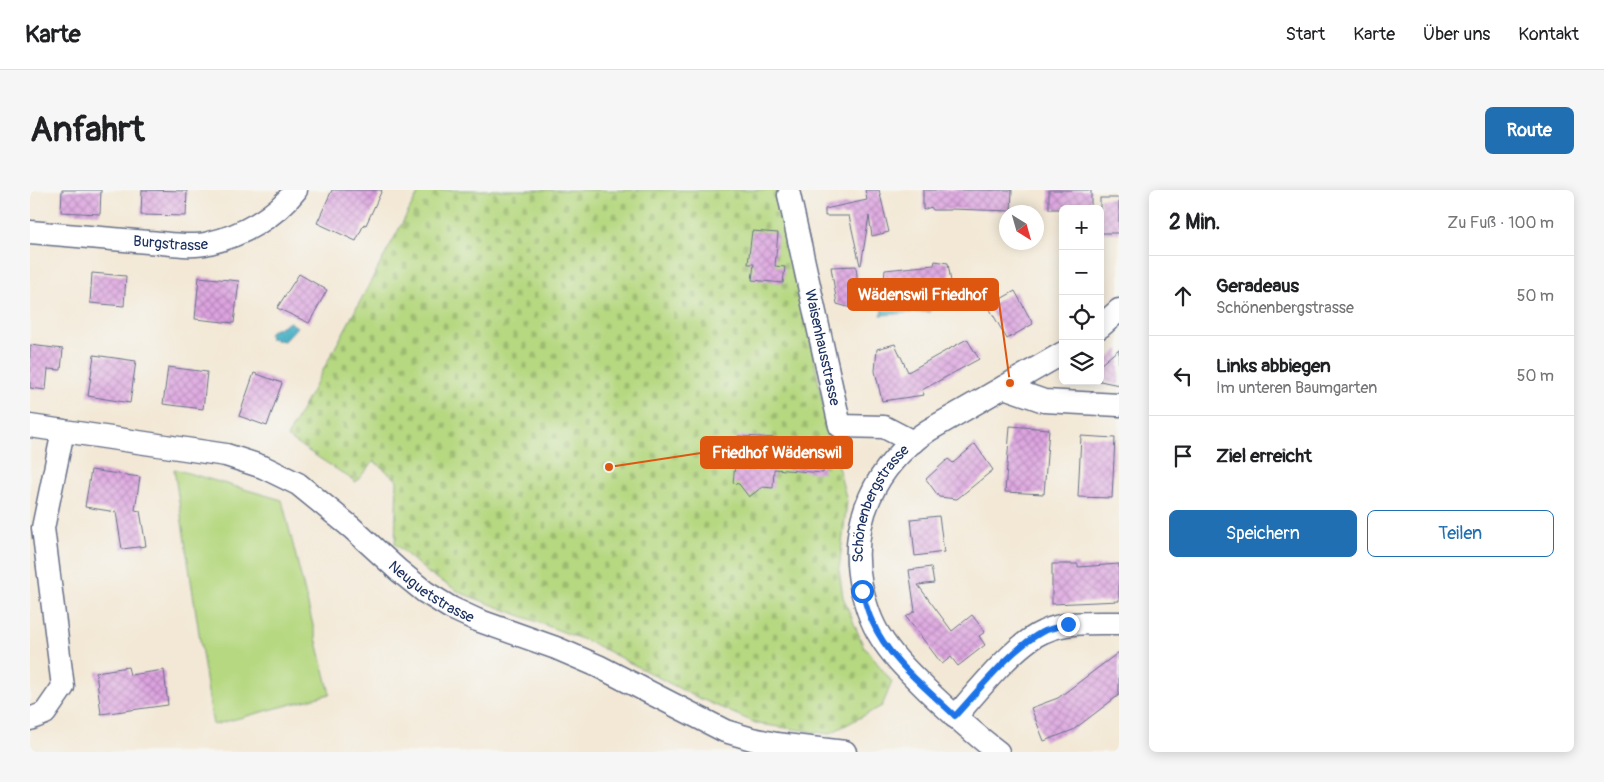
<!DOCTYPE html>
<html lang="de">
<head>
<meta charset="utf-8">
<style>
  :root { --surface:#fff; --page:#f6f6f6; --text:#202124; --muted:#757577; --line:#e0e0e0; --accent:#1f6fb2 }
  body { margin:0; font-family:Pangolin,sans-serif; background:var(--page); color:var(--text) }
  .controls { position:absolute; right:15px; top:15px; display:grid; overflow:hidden; border-radius:8px; box-shadow:0 2px 12px #0003 }
  .controls button { width:45px; height:45px; display:grid; place-items:center; padding:0; border:0; border-bottom:1px solid var(--line); background:var(--surface); color:var(--text); font:25px sans-serif }
  .compass { position:absolute; left:969px; top:15px; width:45px; height:45px; border-radius:50%; background:var(--surface); box-shadow:0 2px 12px #0003; rotate:143deg }
  .stop { position:absolute; width:15px; height:15px; margin:-11px; border:4px solid #1a73e8; border-radius:50%; background:#fff }
  .stop.end { background:#1a73e8; border-color:#fff; box-shadow:0 1px 5px #0008 }
  .list { margin:0; padding:0; list-style:none }
  h2 { display:flex; justify-content:space-between; align-items:center; height:65px; margin:0; padding:0 20px; font-size:21px }
  h2 small { font-size:16px; font-weight:400; color:var(--muted) }
  .list li { display:grid; grid-template-columns:32px 1fr auto; gap:15px; align-items:center; box-sizing:border-box; height:80px; padding:0 20px; border-top:1px solid var(--line) }
  .list b { display:block; font-size:19px; white-space:nowrap }
  .list p { margin:0; font-size:16px; white-space:nowrap; color:var(--muted) }
  .list em { font-size:16px; font-style:normal; color:var(--muted) }
  .actions { display:flex; gap:10px; padding:15px 20px }
  .actions a { flex:1; padding:11px 0; border:1px solid var(--accent); border-radius:8px; text-align:center; font-size:18px; color:var(--accent) }
  .actions .main { background:var(--accent); color:#fff }
  .icon { flex:none; width:28px; height:28px; fill:none; stroke:currentColor; stroke-width:2; stroke-linecap:round; stroke-linejoin:round }
  .map { position:relative; flex:none; width:1089px; height:562px; overflow:hidden; border-radius:8px }
  header { display:flex; align-items:center; gap:30px; box-sizing:border-box; height:70px; padding:0 25px; background:var(--surface); border-bottom:1px solid var(--line) }
  header strong { font-size:24px }
  nav { display:flex; gap:28px; margin-inline-start:auto; font-size:18px }
  .intro { display:flex; align-items:center; justify-content:space-between; box-sizing:border-box; height:120px; padding:0 30px }
  h1 { margin:0; font-size:35px }
  .button { padding:12px 22px; border-radius:8px; background:var(--accent); color:#fff; font-size:18px; font-weight:700 }
  main { display:flex; gap:30px; padding:0 30px }
  aside { flex:1; background:var(--surface); border-radius:8px; box-shadow:0 2px 12px #0003 }
  .map>svg:first-child { display:block }
  .grass { fill:#b6d880; stroke:#68846f }
  .cemetery { fill:url(#cemetery-stones); stroke:#68846f }
  .water { fill:url(#water-ripples); stroke:#2f6e90 }
  .building { fill:url(#building-cross-hatch) }
  .lines { fill:none; stroke-linecap:round; stroke-linejoin:round }
  .minor-casing { stroke:#677088; stroke-width:25 }
  .minor { stroke:#fff; stroke-width:22 }
  .route { stroke:#1a73e8; stroke-width:6 }
  .labels { text-anchor:middle; dominant-baseline:central; stroke-width:5; stroke-linejoin:round; paint-order:stroke }
  .street-label { font-size:15px; fill:#1b2f5e; stroke:#f6f6f2 }
  .leader { fill:none; stroke:#de5710; stroke-width:2 }
  .callout-dot { fill:#de5710; stroke:#f6f6f2; stroke-width:2 }
  .callout { fill:#de5710; stroke:#de5710; stroke-width:2 }
  .callout-label { font-size:16px; text-anchor:middle; font-weight:bold; fill:#fff }
</style>
</head>
<body>
<header>
<strong>Karte</strong>
<nav><a>Start</a><a>Karte</a><a>Über uns</a><a>Kontakt</a></nav>
</header>
<div class="intro"><h1>Anfahrt</h1><a class="button">Route</a></div>
<main>
<div class="map">
<svg width="1089" height="562" viewBox="0 0 1089 562">
  <defs>
    <pattern id="cemetery-stones" width="16" height="16" patternUnits="userSpaceOnUse" patternTransform="scale(1.25)"><rect width="16" height="16" fill="#b6d880"/><path d="M2 7V4a2 2 0 0 1 4 0v3zM10 15v-3a2 2 0 0 1 4 0v3z" fill="#9cba71"/></pattern>
    <pattern id="water-ripples" width="26" height="14" patternUnits="userSpaceOnUse" patternTransform="scale(1.25)"><rect width="26" height="14" fill="#43adc2"/><path d="M2 4q2-2 4 0t4 0M15 11q2-2 4 0t4 0" fill="none" stroke="#378da1"/></pattern>
    <pattern id="building-cross-hatch" width="8" height="8" patternUnits="userSpaceOnUse" patternTransform="scale(1.25)"><rect width="8" height="8" fill="#dda3df"/><path d="M0 0l8 8M0 8l8-8" fill="none" stroke="#b285b8"/></pattern>
  </defs>
  <rect width="100%" height="100%" fill="#f6f6f2"/>
  <filter id="ink" filterUnits="userSpaceOnUse"><feTurbulence type="fractalNoise" baseFrequency=".02" numOctaves="2"/><feDisplacementMap in="SourceGraphic" scale="10" xChannelSelector="R" yChannelSelector="G"/><feConvolveMatrix kernelMatrix="1 2 1 2 8 2 1 2 1" color-interpolation-filters="sRGB"/></filter>
  <filter id="wash" filterUnits="userSpaceOnUse"><feTurbulence type="fractalNoise" baseFrequency=".0096" numOctaves="4" result="noise"/><feDisplacementMap in="SourceGraphic" scale="20" xChannelSelector="R" yChannelSelector="G"/><feGaussianBlur stdDeviation="1.12" result="paint"/><feColorMatrix in="noise" values="0 0 0 0 0 0 0 0 0 0 0 0 0 0 0 0 0 1.4 0 .05"/><feComposite in="paint" operator="in"/></filter>
  <g filter="url(#wash)">
    <rect width="100%" height="100%" fill="#f3e8d5"/>
    <path class="grass" d="M 144,279 L 252,310 L 300,504 L 183,535 Z"/>
    <path class="cemetery" d="M 390,0 L 752,0 L 796,231 L 817,311 L 809,380 L 813,407 L 833,455 L 862,492 L 852,516 L 799,544 L 728,534 L 662,505 L 562,453 L 431,403 L 398,383 L 365,354 L 367,290 L 344,271 L 326,292 L 257,247 Z"/>
    <g class="water">
      <path d="M 899,114 L 900,122 L 851,125 L 854,116 Z"/>
      <path d="M 260,132 L 267,137 L 254,151 L 240,149 L 239,142 Z"/>
    </g>
    <g id="blocks">
      <g class="building">
        <path d="M 32,0 L 71,0 L 70,24 L 31,22 Z"/>
        <path d="M 112,0 L 157,1 L 156,26 L 111,25 Z"/>
        <path d="M 302,0 L 352,0 L 336,35 L 334,34 L 326,51 L 287,33 Z"/>
        <path d="M 835,0 L 849,0 L 859,42 L 842,46 L 839,26 L 831,75 L 830,75 L 819,26 L 795,26 L 795,19 L 837,10 Z"/>
        <path d="M 893,0 L 982,0 L 981,21 L 921,19 L 921,20 L 903,20 L 901,17 L 893,20 Z"/>
        <rect x="1019" y="0" width="42" height="19"/>
        <rect x="1070" y="8" width="19" height="35"/>
        <path d="M 722,41 L 748,43 L 745,76 L 755,77 L 753,93 L 722,90 L 724,74 L 718,74 Z"/>
        <path d="M 905,71 L 918,73 L 924,111 L 889,116 L 851,120 L 855,80 L 904,75 Z"/>
        <path d="M 826,76 L 828,97 L 825,119 L 807,114 L 801,77 Z"/>
        <path d="M 62,83 L 96,86 L 94,116 L 60,113 Z"/>
        <path d="M 269,84 L 297,100 L 279,133 L 247,118 Z"/>
        <path d="M 169,87 L 209,91 L 204,133 L 165,129 Z"/>
        <path d="M 985,101 L 1003,134 L 977,149 L 958,116 Z"/>
        <path d="M 937,149 L 949,169 L 892,200 L 894,205 L 852,211 L 845,181 L 847,159 L 865,154 L 878,182 Z"/>
        <path d="M 0,155 L 33,159 L 31,180 L 18,179 L 16,200 L 0,198 Z"/>
        <path d="M 1089,159 L 1089,195 L 1070,191 L 1070,175 Z"/>
        <path d="M 64,165 L 106,171 L 100,213 L 58,206 Z"/>
        <path d="M 138,177 L 177,182 L 173,219 L 133,214 Z"/>
        <path d="M 224,183 L 252,193 L 237,236 L 209,226 Z"/>
        <path d="M 980,236 L 1019,239 L 1014,304 L 975,302 Z"/>
        <path d="M 708,246 L 747,248 L 747,251 L 795,255 L 793,283 L 744,279 L 743,298 L 732,297 L 719,307 L 709,294 L 703,293 Z"/>
        <path d="M 1051,246 L 1085,248 L 1082,308 L 1048,307 Z"/>
        <path d="M 945,254 L 963,280 L 927,309 L 909,307 L 896,289 L 918,269 L 923,273 Z"/>
        <path d="M 61,280 L 110,287 L 105,320 L 110,321 L 116,356 L 92,359 L 86,322 L 55,317 Z"/>
        <path d="M 909,326 L 914,362 L 885,366 L 881,329 Z"/>
        <path d="M 1022,374 L 1048,374 L 1048,377 L 1089,374 L 1089,411 L 1022,414 Z"/>
        <path d="M 901,377 L 904,393 L 888,395 L 922,441 L 942,425 L 955,442 L 949,446 L 955,455 L 928,476 L 921,467 L 912,474 L 876,427 L 885,421 L 879,380 Z"/>
        <path d="M 1089,462 L 1089,505 L 1043,540 L 1014,551 L 1001,518 L 1028,508 Z"/>
        <path d="M 98,477 L 100,485 L 134,480 L 138,515 L 71,524 L 66,482 Z"/>
      </g>
    </g>
  </g>
  <g filter="url(#ink)">
    <use href="#blocks" fill-opacity="0" stroke="#677088" stroke-width="1"/>
    <g class="lines">
      <defs>
        <g id="minor">
          <path id="s1" d="M 759,5 L 810,236 L 854,237 L 883,252"/>
          <path id="s2" d="M 0,42 C 39,45 79,49 118,52 C 137,53 161,58 179,53 C 213,45 245,27 266,0"/>
          <path d="M 1070,137 L 1089,120"/>
          <path d="M 974,197 L 1014,211 L 1089,215"/>
          <path id="s3" d="M 0,236 L 196,265 L 233,277 L 268,294 L 322,338 L 368,380 L 395,402 L 421,418 L 447,430 L 526,458 L 568,476 L 695,541 L 722,549 L 746,554 L 815,562"/>
          <path d="M 925,527 C 946,503 985,454 1013,442 C 1036,431 1064,433 1089,433"/>
          <path d="M 0,529 L 15,523 L 33,497 L 13,338 L 33,241"/>
          <path id="s4" d="M 968,562 C 943,543 920,522 897,500 C 880,483 862,466 850,446 C 840,431 835,413 831,396 C 818,333 845,275 899,240 L 1033,163"/>
        </g>
      </defs>
      <use href="#minor" class="minor-casing"/>
      <use href="#minor" class="minor"/>
    </g>
  </g>
  <g class="lines" filter="url(#ink)">
    <path class="route" d="M 832,401 C 835,411 837,421 842,431 C 858,469 896,498 925,526 C 948,501 982,458 1012,442 C 1020,438 1030,437 1038,434"/>
  </g>
  <g class="labels">
    <g class="street-label">
      <text stroke="none"><textPath href="#s2" startOffset="141">Burgstrasse</textPath></text>
      <text stroke="none"><textPath href="#s1" startOffset="156">Waisenhausstrasse</textPath></text>
      <text stroke="none"><textPath href="#s4" startOffset="308">Schönenbergstrasse</textPath></text>
      <text stroke="none"><textPath href="#s3" startOffset="448">Neuguetstrasse</textPath></text>
    </g>
  </g>
  <path class="leader" d="M980 193L968 105M579 277L671 263"/>
  <g class="callout-dot">
    <circle cx="980" cy="193" r="5"/>
    <circle cx="579" cy="277" r="5"/>
  </g>
  <g class="callout">
    <rect x="818" y="89" width="150" height="31" rx="5"/>
    <rect x="671" y="247" width="151" height="31" rx="5"/>
  </g>
  <g class="callout-label">
    <text x="893" y="110">Wädenswil Friedhof</text>
    <text x="747" y="268">Friedhof Wädenswil</text>
  </g>
</svg>
<div class="controls">
<button>+</button>
<button>−</button>
<button><svg class="icon" aria-label="locate" viewBox="0 0 24 24"><circle cx="12" cy="12" r="6"/><path d="M12 2v4M12 18v4M2 12h4M18 12h4"/></svg></button>
<button><svg class="icon" aria-label="layers" viewBox="0 0 24 24"><path d="M12 4l9 5-9 5-9-5zM3 14l9 5 9-5"/></svg></button>
</div>
<svg class="compass" viewBox="-18 -18 36 36"><path d="M0-13l5 13h-10z" fill="#e53935"/><path d="M0 13l5-13h-10z" fill="#757577"/></svg>
<div class="stop" style="left:832px;top:401px"></div>
<div class="stop end" style="left:1038px;top:434px"></div>
</div>
<aside>
<h2>2 Min.<small>Zu Fuß · 100 m</small></h2>
<ul class="list">
<li><svg class="icon" aria-label="ahead" viewBox="0 0 24 24"><path d="M12 20V5M6 11l6-6 6 6"/></svg><div><b>Geradeaus</b><p>Schönenbergstrasse</p></div><em>50 m</em></li>
<li><svg class="icon" aria-label="left" viewBox="0 0 24 24"><path d="M17 20v-9H6M10 6l-5 5 5 5"/></svg><div><b>Links abbiegen</b><p>Im unteren Baumgarten</p></div><em>50 m</em></li>
<li><svg class="icon" aria-label="arrive" viewBox="0 0 24 24"><path d="M6 21V4h12l-3 4 3 4H6"/></svg><div><b>Ziel erreicht</b></div></li>
</ul>
<div class="actions"><a class="main">Speichern</a><a>Teilen</a></div>
</aside>
</main>
</body>
</html>
